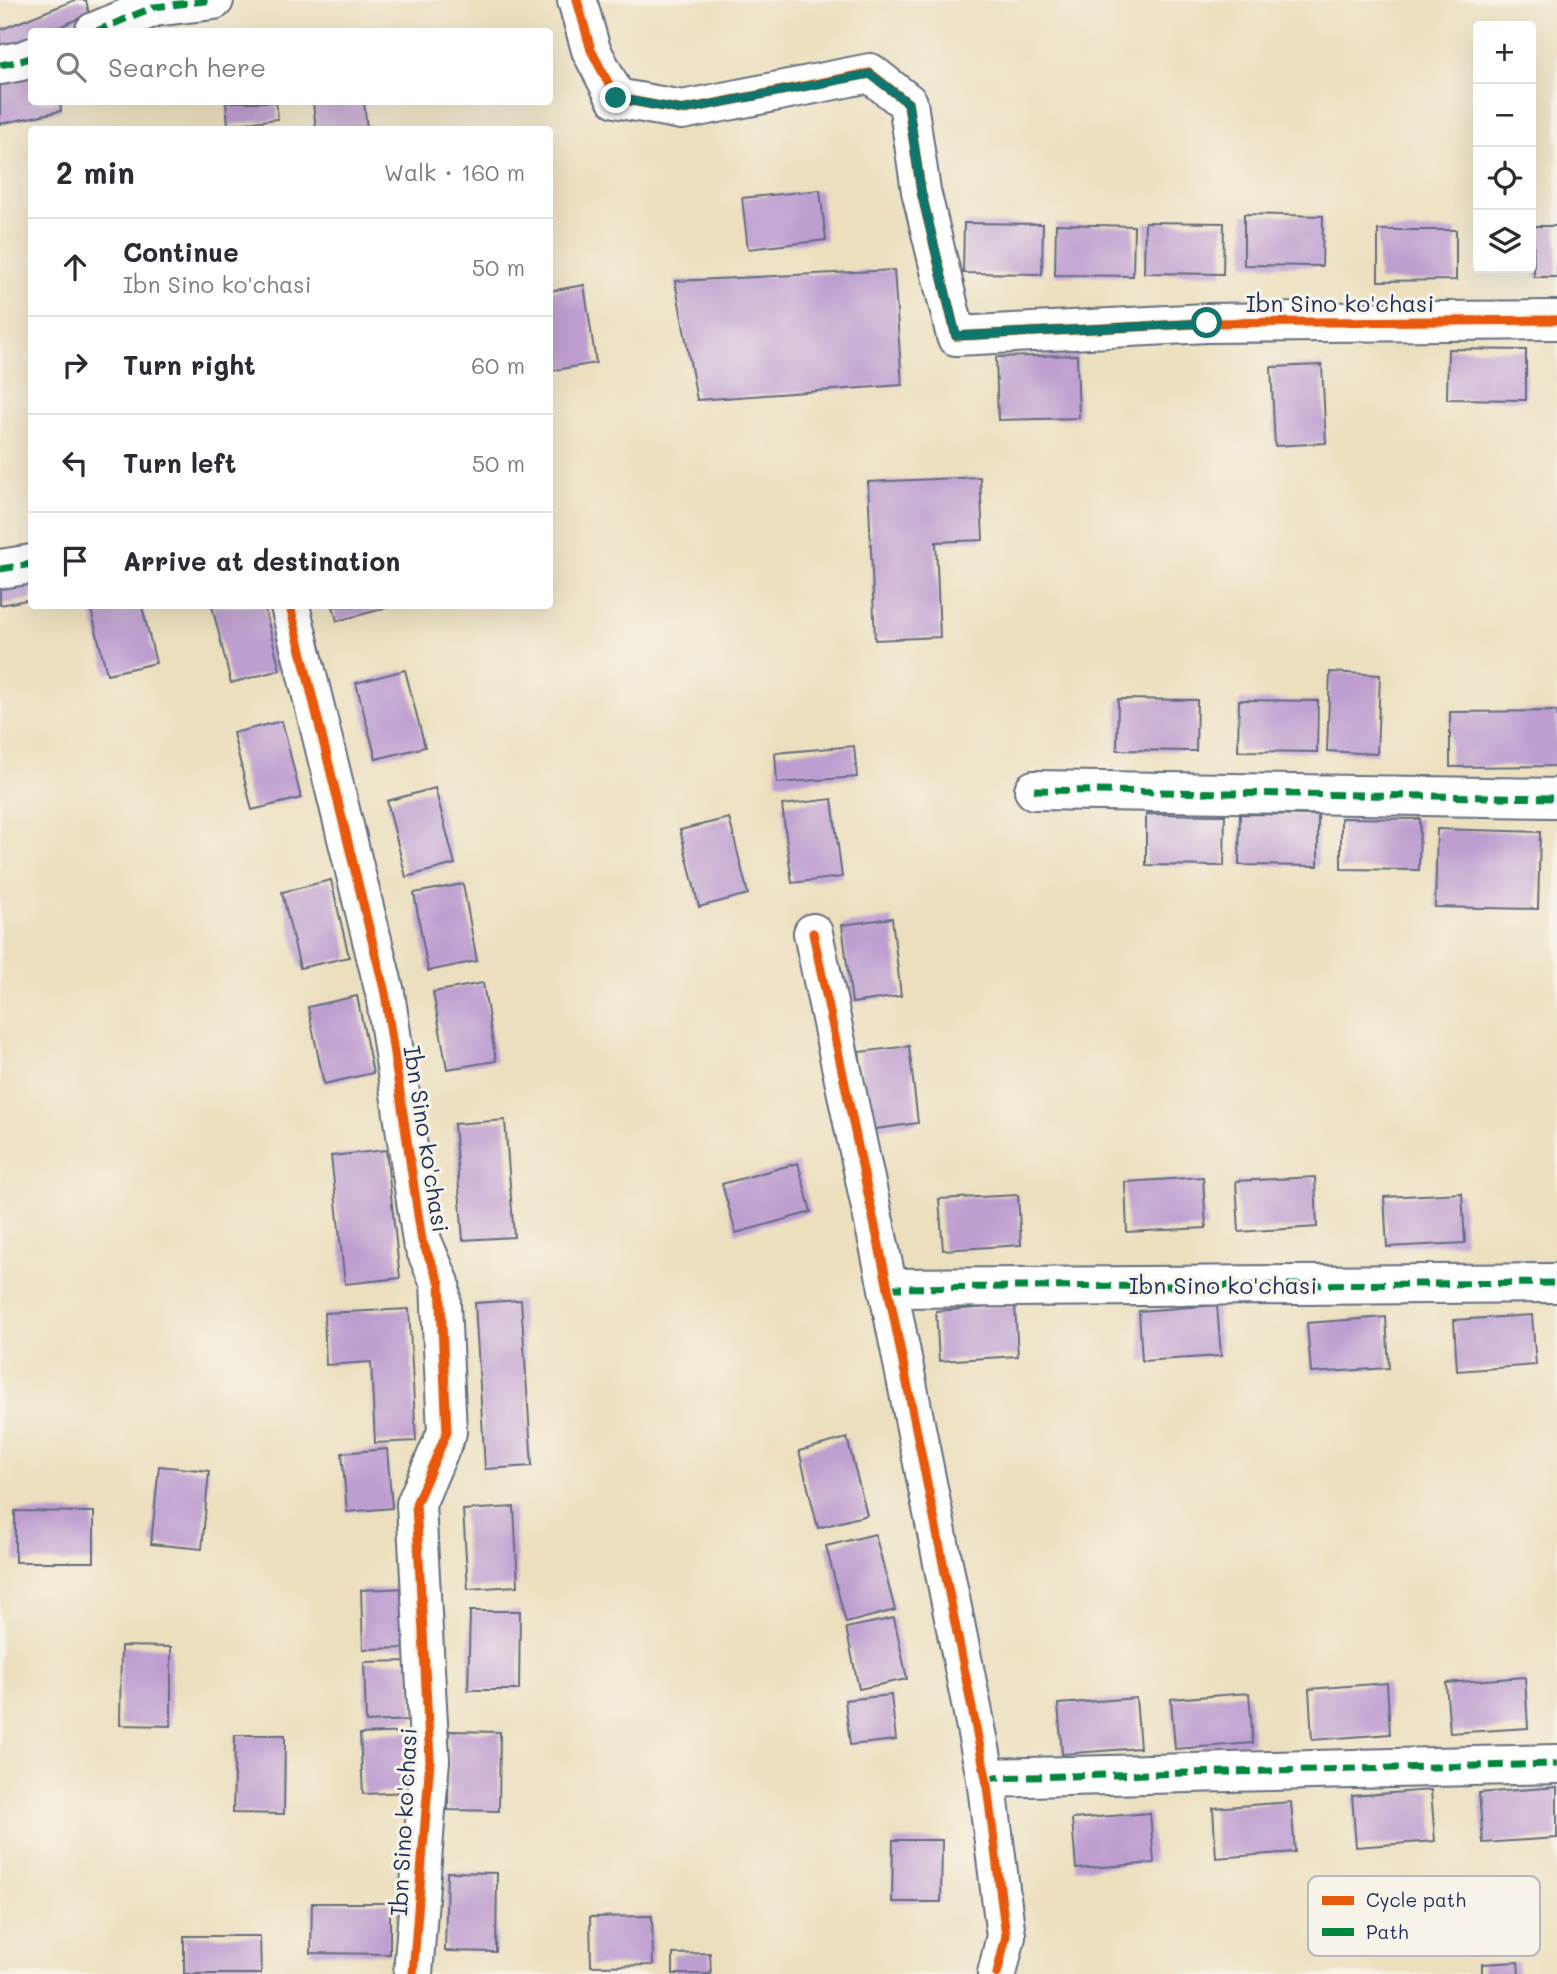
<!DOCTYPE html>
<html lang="en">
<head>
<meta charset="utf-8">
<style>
  :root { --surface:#fff; --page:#f2f2f3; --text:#2b2b33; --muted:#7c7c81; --line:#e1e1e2 }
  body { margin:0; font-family:Mali,sans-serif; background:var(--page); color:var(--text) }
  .controls { position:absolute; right:21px; top:21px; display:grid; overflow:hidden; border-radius:7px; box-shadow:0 7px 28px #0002 }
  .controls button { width:63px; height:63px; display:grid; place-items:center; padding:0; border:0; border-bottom:2px solid var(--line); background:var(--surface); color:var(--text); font:35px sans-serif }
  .stop { position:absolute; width:21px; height:21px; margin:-16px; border:5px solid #0f766e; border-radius:50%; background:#fff }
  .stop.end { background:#0f766e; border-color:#fff; box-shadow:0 2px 7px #0008 }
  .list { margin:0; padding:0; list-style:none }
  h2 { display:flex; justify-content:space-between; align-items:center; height:91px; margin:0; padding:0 28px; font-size:30px }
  h2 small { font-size:23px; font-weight:400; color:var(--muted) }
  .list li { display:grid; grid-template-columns:46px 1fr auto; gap:21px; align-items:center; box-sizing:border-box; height:98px; padding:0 28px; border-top:2px solid var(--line) }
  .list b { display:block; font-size:26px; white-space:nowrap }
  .list p { margin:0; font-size:23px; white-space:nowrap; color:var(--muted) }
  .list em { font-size:23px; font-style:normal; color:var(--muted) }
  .icon { flex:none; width:38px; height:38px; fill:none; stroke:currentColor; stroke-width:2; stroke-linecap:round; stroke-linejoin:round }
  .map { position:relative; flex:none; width:1557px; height:1974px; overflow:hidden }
  .search { position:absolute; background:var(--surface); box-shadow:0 7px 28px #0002; left:28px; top:28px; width:525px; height:77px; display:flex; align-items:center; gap:18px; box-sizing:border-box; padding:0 24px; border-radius:7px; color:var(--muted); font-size:26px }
  .panel { position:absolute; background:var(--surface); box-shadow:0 7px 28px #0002; left:28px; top:126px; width:525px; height:483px; border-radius:7px }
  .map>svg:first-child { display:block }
  .building { fill:#be9ed0 }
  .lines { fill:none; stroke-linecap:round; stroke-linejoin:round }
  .street-casing { stroke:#646d80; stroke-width:42 }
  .street { stroke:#fff; stroke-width:38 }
  .quiet { stroke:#00873e; stroke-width:7; stroke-dasharray:14 7; stroke-linecap:butt }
  .cycleway-casing { stroke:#f7f3e8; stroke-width:13 }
  .cycleway { stroke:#e8590c; stroke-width:9 }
  .route { stroke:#0f766e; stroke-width:9 }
  .labels { text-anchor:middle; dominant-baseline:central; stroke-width:6; stroke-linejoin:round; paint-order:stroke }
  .street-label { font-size:23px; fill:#1b2f5e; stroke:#f7f3e8 }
  .key { fill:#f7f3e8; stroke:#b5b8bf; stroke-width:2 }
  .key-label { font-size:19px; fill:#1b2f5e }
</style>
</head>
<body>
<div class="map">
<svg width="1557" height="1974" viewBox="0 0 1557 1974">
  <rect width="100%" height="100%" fill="#f7f3e8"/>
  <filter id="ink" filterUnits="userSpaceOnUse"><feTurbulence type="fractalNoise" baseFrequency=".0143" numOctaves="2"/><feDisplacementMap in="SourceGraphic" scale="14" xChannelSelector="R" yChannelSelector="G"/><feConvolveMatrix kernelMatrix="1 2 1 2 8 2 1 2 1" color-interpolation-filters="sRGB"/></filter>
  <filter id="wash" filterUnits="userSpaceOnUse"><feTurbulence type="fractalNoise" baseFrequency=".00686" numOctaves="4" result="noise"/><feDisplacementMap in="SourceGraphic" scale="28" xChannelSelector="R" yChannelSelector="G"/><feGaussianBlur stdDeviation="1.57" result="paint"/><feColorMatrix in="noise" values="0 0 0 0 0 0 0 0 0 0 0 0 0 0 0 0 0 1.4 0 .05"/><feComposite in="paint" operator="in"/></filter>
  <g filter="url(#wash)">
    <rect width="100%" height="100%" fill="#ecdfbe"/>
    <g id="blocks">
      <g class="building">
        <path d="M 75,0 L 86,0 L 89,14 L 48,32 L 32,32 L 32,39 L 0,52 L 0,30 Z"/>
        <path d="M 32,65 L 32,102 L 60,102 L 61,111 L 0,124 L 0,72 Z"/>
        <path d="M 226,102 L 276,102 L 278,119 L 228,125 Z"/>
        <path d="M 313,102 L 364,102 L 367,130 L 316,130 Z"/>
        <path d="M 820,190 L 826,240 L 748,249 L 742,198 Z"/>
        <path d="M 1244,214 L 1323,216 L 1322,266 L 1244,265 Z"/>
        <path d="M 1145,222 L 1224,223 L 1223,274 L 1144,273 Z"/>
        <path d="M 964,223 L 1043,224 L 1042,274 L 963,273 Z"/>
        <path d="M 1056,224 L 1134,226 L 1133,276 L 1055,275 Z"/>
        <path d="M 1533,226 L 1557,226 L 1557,277 L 1534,277 Z"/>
        <path d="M 1378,230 L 1456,230 L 1456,280 L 1378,281 Z"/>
        <path d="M 894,270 L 902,385 L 697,400 L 675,281 Z"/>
        <path d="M 584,285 L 596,363 L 550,371 L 550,291 Z"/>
        <path d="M 1448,349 L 1526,350 L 1526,400 L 1447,399 Z"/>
        <path d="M 1077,355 L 1079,418 L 998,420 L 996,357 Z"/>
        <path d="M 1322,365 L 1326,443 L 1275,446 L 1271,367 Z"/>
        <path d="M 980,477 L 983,540 L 936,542 L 940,637 L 875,640 L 868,482 Z"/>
        <path d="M 32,575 L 32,599 L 0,605 L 0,581 Z"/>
        <path d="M 90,606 L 142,606 L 156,663 L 107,674 Z"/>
        <path d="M 212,606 L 264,606 L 280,670 L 231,683 Z"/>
        <path d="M 333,606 L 385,606 L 386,608 L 337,621 Z"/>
        <path d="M 405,670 L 425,747 L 376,759 L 356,683 Z"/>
        <path d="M 1330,672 L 1380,675 L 1377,754 L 1327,751 Z"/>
        <path d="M 1118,699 L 1197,700 L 1196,751 L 1117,750 Z"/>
        <path d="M 1239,700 L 1318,701 L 1317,752 L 1238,751 Z"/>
        <path d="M 1557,711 L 1557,766 L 1450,767 L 1450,712 Z"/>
        <path d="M 282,721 L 301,798 L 252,810 L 233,733 Z"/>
        <path d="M 854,746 L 857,777 L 777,783 L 775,753 Z"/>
        <path d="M 435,788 L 455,864 L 406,877 L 387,801 Z"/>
        <path d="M 832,799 L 842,877 L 792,883 L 782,805 Z"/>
        <path d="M 1146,814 L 1225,815 L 1224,866 L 1146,865 Z"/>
        <path d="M 1240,814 L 1318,815 L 1318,866 L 1239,865 Z"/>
        <path d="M 729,818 L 748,894 L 699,907 L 680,830 Z"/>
        <path d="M 1341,818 L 1420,819 L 1419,870 L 1341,869 Z"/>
        <path d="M 1437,829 L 1540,832 L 1538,909 L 1435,907 Z"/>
        <path d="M 331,880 L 349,957 L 300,968 L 282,892 Z"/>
        <path d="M 463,884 L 477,961 L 428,971 L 414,893 Z"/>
        <path d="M 892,918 L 901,996 L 852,1003 L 842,925 Z"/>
        <path d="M 483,983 L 496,1061 L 447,1069 L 433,992 Z"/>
        <path d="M 357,996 L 373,1073 L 324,1084 L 308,1007 Z"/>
        <path d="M 909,1046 L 918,1123 L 869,1130 L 859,1052 Z"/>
        <path d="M 505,1120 L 514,1237 L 463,1240 L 454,1124 Z"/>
        <path d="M 386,1150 L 400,1278 L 345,1284 L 331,1156 Z"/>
        <path d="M 798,1163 L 811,1212 L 736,1233 L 722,1184 Z"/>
        <path d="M 1203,1177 L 1206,1228 L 1127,1232 L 1125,1182 Z"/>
        <path d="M 1315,1177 L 1317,1227 L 1239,1232 L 1236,1181 Z"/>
        <path d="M 1462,1193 L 1465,1243 L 1387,1247 L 1384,1197 Z"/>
        <path d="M 1018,1195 L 1021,1245 L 943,1250 L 939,1199 Z"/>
        <path d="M 521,1300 L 532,1466 L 485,1469 L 475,1303 Z"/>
        <path d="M 1015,1305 L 1018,1356 L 939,1361 L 936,1311 Z"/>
        <path d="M 1217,1305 L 1221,1356 L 1142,1361 L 1139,1311 Z"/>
        <path d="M 409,1309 L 416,1441 L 375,1443 L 371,1362 L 326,1365 L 324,1313 Z"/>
        <path d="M 1532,1315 L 1536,1365 L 1457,1371 L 1454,1320 Z"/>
        <path d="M 1386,1317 L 1389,1368 L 1311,1373 L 1307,1323 Z"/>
        <path d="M 847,1438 L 867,1515 L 818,1528 L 799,1451 Z"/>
        <path d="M 387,1449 L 392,1508 L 347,1512 L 342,1453 Z"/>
        <path d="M 159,1466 L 209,1471 L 202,1549 L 151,1544 Z"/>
        <path d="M 514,1507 L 518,1586 L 468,1589 L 463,1510 Z"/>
        <path d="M 15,1511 L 94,1512 L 94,1562 L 15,1562 Z"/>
        <path d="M 875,1534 L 895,1610 L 846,1623 L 826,1546 Z"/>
        <path d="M 409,1588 L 411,1648 L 363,1649 L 361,1590 Z"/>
        <path d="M 470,1611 L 520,1611 L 519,1690 L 468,1690 Z"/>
        <path d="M 894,1618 L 907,1679 L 859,1689 L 846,1628 Z"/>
        <path d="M 121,1646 L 171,1647 L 171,1726 L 120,1725 Z"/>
        <path d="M 411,1661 L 413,1720 L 366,1722 L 364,1662 Z"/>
        <path d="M 1525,1677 L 1528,1728 L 1450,1733 L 1446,1683 Z"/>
        <path d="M 1387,1683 L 1390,1734 L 1312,1740 L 1309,1689 Z"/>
        <path d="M 1249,1693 L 1253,1743 L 1175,1749 L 1171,1699 Z"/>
        <path d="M 891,1695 L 896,1740 L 850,1745 L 845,1700 Z"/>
        <path d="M 1136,1698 L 1140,1748 L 1062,1754 L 1058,1704 Z"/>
        <path d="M 449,1731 L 500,1732 L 499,1811 L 448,1810 Z"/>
        <path d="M 409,1732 L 411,1792 L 363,1794 L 360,1734 Z"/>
        <path d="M 235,1735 L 285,1735 L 284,1814 L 233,1813 Z"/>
        <path d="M 1557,1787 L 1557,1838 L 1483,1843 L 1479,1793 Z"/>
        <path d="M 1431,1790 L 1435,1841 L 1356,1847 L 1352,1796 Z"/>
        <path d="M 1291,1802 L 1295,1852 L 1216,1858 L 1213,1808 Z"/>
        <path d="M 1150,1813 L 1154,1863 L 1076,1869 L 1072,1819 Z"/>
        <path d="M 893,1840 L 942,1840 L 941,1902 L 892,1902 Z"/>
        <path d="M 447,1872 L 497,1873 L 496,1952 L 445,1951 Z"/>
        <path d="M 312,1903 L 390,1903 L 390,1954 L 311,1953 Z"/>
        <path d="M 652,1916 L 653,1965 L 591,1966 L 590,1917 Z"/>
        <path d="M 184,1936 L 260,1936 L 261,1974 L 184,1974 Z"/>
        <path d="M 710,1953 L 711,1974 L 673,1974 L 673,1954 Z"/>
        <path d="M 1518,1962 L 1519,1974 L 1482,1974 L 1482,1964 Z"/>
      </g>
    </g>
  </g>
  <g filter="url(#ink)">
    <use href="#blocks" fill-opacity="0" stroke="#646d80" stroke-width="2"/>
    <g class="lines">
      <defs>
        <g id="street">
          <path d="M 577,0 L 591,50 L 616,98 L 682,110 L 870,73 L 908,103 L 921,191 L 956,336 L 1207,323 L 1557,320"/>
          <path d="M 94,32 L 154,7 L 214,0"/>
          <path d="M 0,65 L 21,61 L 32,57"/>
          <path d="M 0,569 L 32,564"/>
          <path d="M 290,606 L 385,993 L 422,1241 L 440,1283 L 447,1432 L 416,1504 L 430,1760 L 413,1974"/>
          <path d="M 1034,790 L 1557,798"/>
          <path d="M 813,933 L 888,1288 L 986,1778 L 1006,1936 L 997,1974"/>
          <path d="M 888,1288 L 1557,1283"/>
          <path d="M 986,1778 L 1557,1764"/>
        </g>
      </defs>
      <use href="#street" class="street-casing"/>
      <use href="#street" class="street"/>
      <g class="quiet">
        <path d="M 94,32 L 154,7 L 214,0"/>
        <path d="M 0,65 L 21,61 L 32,57"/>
        <path d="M 0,569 L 32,564"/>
        <path d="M 1034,790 L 1557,798"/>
        <path d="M 888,1288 L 1557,1283"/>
        <path d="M 986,1778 L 1557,1764"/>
      </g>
      <defs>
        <g id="cycleway">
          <path d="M 577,0 L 591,50 L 616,98 L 682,110 L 870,73 L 908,103 L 921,191 L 956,336 L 1207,323 L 1557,320"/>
          <path d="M 290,606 L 385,993 L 422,1241 L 440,1283 L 447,1432 L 416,1504 L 430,1760 L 413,1974"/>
          <path d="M 813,933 L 888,1288 L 986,1778 L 1006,1936 L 997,1974"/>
        </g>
      </defs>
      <use href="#cycleway" class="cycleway-casing"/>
      <use href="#cycleway" class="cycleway"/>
    </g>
  </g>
  <g class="lines" filter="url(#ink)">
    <path class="route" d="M 616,98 L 682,110 L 870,74 L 908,103 L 921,191 L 956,336 L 1207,323"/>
  </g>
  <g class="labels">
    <g class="street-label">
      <text x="1340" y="303">Ibn Sino ko'chasi</text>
      <text transform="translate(427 1139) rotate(81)">Ibn Sino ko'chasi</text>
      <text x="1223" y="1285">Ibn Sino ko'chasi</text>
      <text transform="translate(403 1822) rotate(-87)">Ibn Sino ko'chasi</text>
    </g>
  </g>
  <rect x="1308" y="1876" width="232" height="80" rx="10" class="key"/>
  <rect x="1322" y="1896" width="32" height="9" fill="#e8590c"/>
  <rect x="1322" y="1928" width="32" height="8" fill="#00873e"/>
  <g class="key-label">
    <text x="1366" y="1907">Cycle path</text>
    <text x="1366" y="1939">Path</text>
  </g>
</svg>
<div class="controls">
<button>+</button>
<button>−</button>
<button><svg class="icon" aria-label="locate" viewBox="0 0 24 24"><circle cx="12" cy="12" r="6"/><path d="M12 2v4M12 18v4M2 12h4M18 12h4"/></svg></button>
<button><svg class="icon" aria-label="layers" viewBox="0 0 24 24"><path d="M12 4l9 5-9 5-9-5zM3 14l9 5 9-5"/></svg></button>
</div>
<div class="stop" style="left:1207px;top:323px"></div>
<div class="stop end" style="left:616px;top:98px"></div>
<div class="search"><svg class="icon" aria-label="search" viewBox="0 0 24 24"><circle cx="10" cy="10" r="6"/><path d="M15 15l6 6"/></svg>Search here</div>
<section class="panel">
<h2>2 min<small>Walk · 160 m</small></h2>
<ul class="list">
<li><svg class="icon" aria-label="ahead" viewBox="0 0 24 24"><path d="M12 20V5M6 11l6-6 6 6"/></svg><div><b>Continue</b><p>Ibn Sino ko'chasi</p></div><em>50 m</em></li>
<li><svg class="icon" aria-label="right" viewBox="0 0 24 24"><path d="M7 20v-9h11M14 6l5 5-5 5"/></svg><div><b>Turn right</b></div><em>60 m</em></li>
<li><svg class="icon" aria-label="left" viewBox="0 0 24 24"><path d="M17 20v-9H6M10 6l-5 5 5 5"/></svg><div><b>Turn left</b></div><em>50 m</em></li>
<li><svg class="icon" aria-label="arrive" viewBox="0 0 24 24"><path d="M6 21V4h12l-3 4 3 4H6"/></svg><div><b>Arrive at destination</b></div></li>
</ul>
</section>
</div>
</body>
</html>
